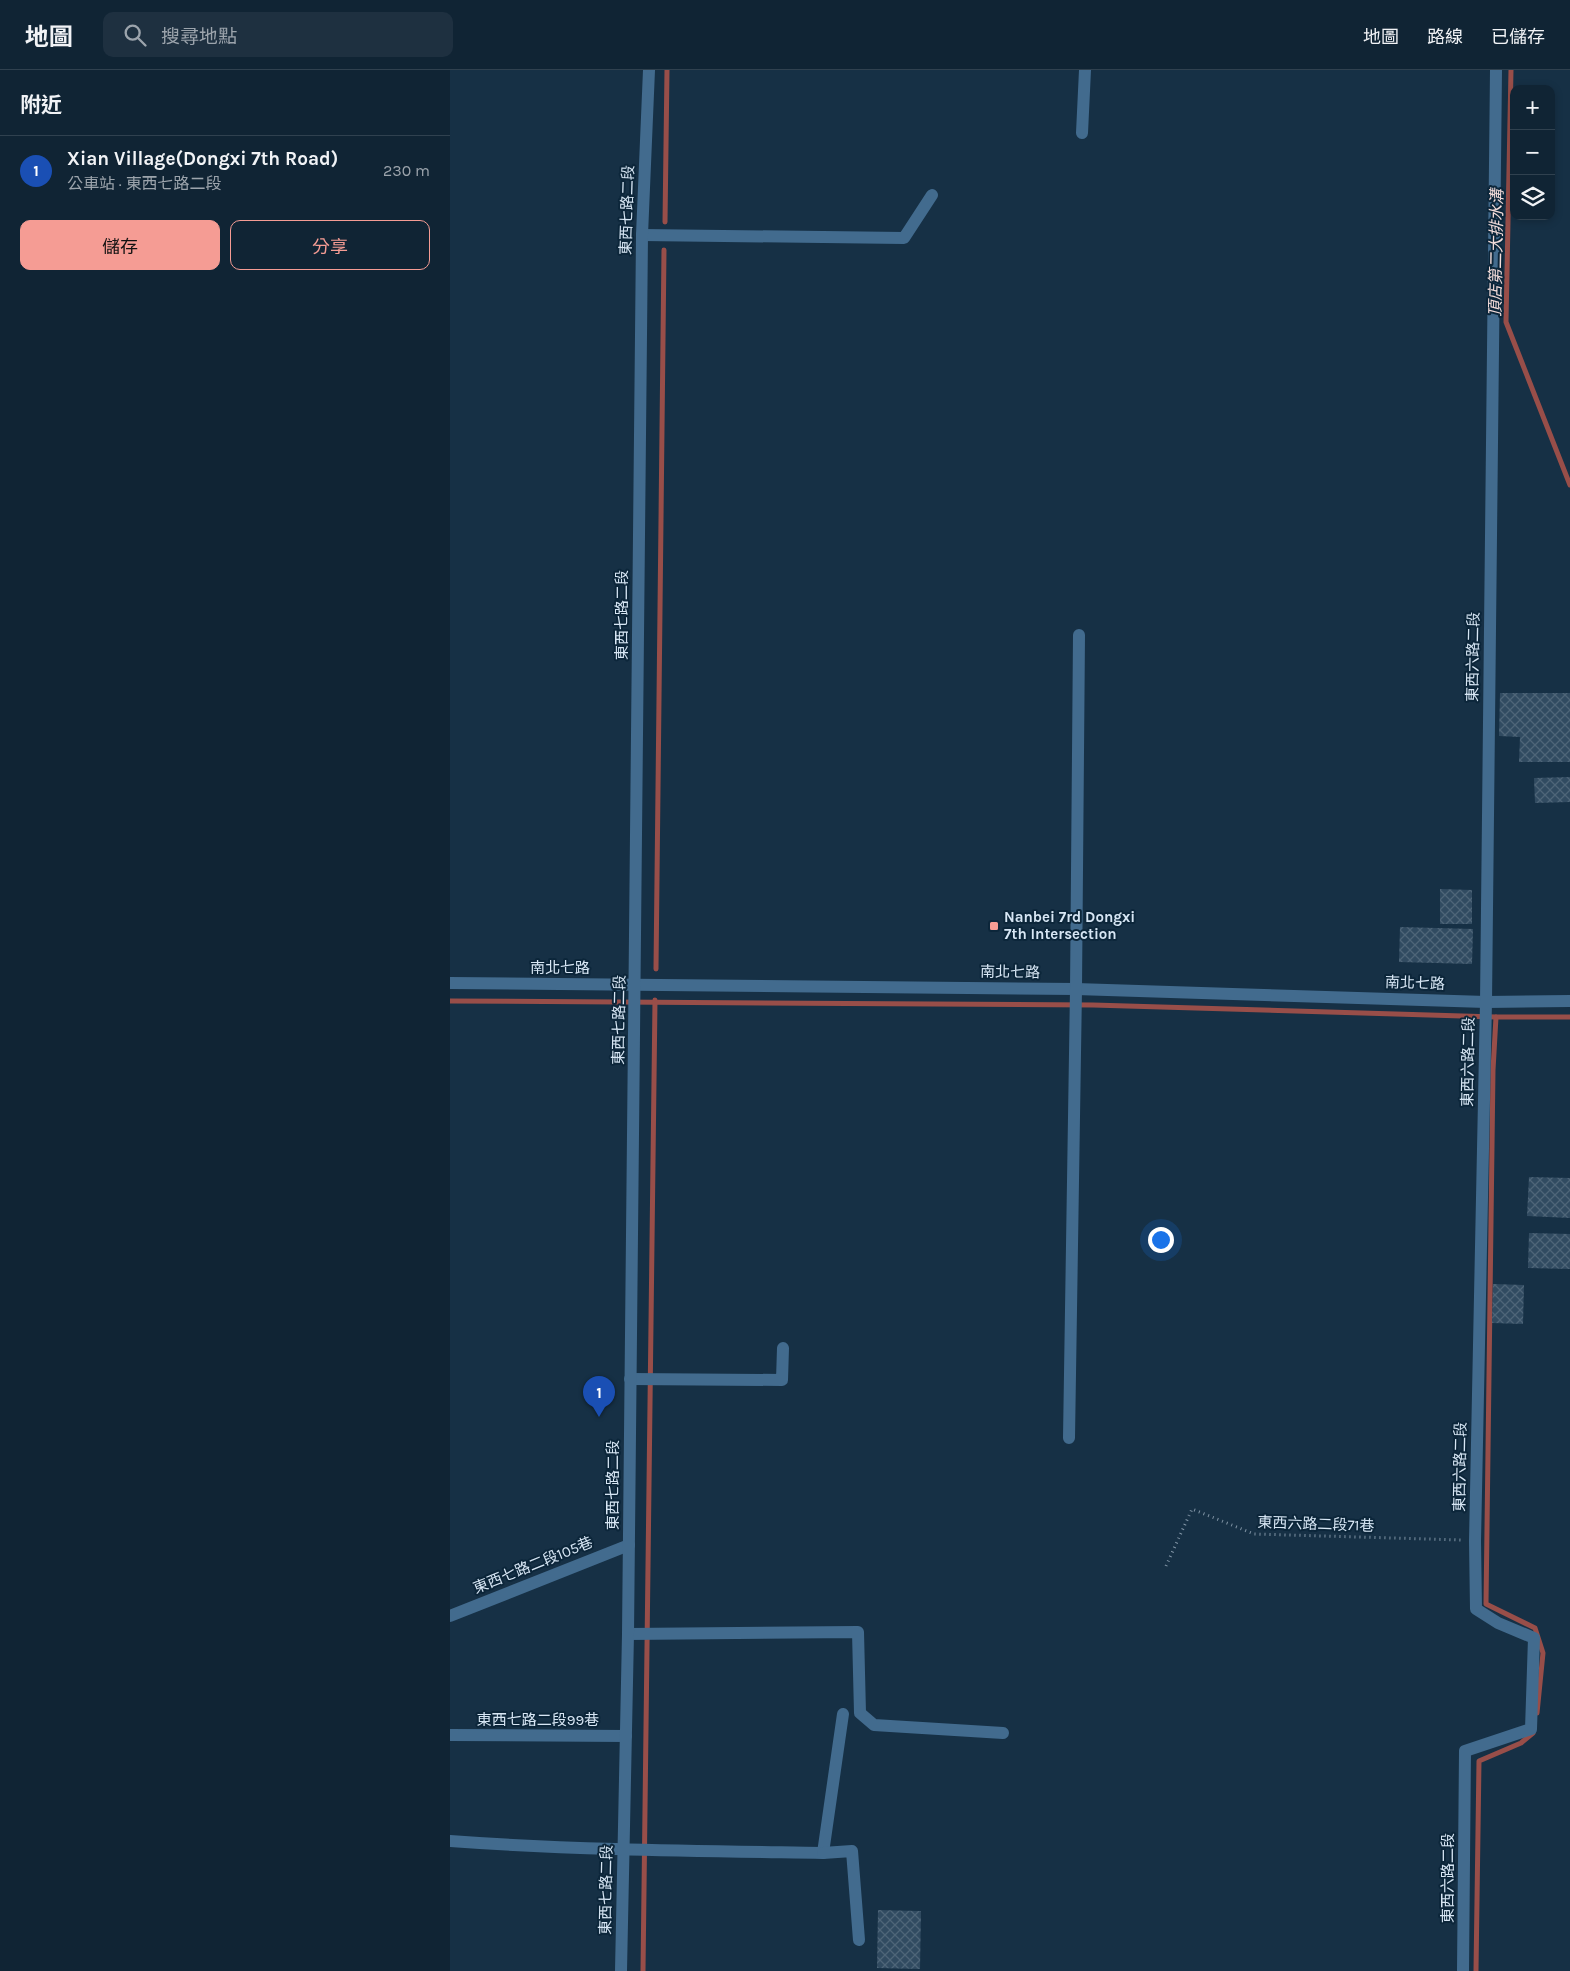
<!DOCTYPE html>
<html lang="zh-TW">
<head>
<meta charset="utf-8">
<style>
  :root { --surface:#102434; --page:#1e3040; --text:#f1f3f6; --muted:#9ca4ac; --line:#30414f; --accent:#f59c94 }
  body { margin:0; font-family:Karla,"Noto Sans TC",sans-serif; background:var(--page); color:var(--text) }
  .controls { position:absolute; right:15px; top:15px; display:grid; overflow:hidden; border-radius:10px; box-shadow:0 2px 8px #0003 }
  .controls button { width:45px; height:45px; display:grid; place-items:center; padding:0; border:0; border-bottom:1px solid var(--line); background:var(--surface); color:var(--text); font:25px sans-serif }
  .you { position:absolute; left:710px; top:1169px; width:18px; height:18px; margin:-12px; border:4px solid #fff; border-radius:50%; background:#1a73e8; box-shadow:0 0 0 8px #1a73e833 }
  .badge { display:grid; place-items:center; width:32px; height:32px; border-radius:50%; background:var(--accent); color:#fff; font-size:16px; font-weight:700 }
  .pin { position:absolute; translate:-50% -41px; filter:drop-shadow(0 1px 2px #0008) }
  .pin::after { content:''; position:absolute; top:26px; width:18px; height:15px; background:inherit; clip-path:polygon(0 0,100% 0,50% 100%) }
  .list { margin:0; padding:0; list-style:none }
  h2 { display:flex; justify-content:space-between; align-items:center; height:65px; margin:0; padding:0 20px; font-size:21px }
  h2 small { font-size:16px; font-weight:400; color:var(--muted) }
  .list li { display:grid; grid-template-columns:32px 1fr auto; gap:15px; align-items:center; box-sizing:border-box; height:70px; padding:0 20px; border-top:1px solid var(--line) }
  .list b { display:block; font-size:19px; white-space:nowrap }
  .list p { margin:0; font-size:16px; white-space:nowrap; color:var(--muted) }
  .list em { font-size:16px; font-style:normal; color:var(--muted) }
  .actions { display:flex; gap:10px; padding:15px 20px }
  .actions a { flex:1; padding:11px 0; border:1px solid var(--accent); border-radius:10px; text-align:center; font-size:18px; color:var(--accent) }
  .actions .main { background:var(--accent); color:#111 }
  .icon { flex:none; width:28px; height:28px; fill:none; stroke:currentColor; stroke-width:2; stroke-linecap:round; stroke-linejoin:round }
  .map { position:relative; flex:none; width:1120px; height:1901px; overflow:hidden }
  header { display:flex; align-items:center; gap:30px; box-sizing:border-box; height:70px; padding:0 25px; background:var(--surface); border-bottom:1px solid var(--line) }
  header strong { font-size:24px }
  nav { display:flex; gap:28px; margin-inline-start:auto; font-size:18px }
  .search { width:350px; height:45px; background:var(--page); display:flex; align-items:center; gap:12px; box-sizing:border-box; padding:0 18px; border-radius:10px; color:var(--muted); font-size:19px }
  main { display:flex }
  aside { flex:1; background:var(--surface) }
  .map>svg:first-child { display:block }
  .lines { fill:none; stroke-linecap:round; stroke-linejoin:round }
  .stream { stroke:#984e49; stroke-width:5 }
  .building { fill:url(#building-cross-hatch) }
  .path { stroke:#8094a5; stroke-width:3; stroke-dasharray:1 4; stroke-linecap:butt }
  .minor { stroke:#426b8e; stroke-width:12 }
  .poi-dot { fill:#f59c94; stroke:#0c263a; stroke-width:2 }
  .labels { text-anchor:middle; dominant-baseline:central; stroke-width:4; stroke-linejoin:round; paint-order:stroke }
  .street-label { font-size:15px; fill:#d7e6f4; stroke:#0c263a }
  .poi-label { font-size:15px; font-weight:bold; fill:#d7e6f4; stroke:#0c263a; text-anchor:start }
  .water-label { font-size:16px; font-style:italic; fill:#f4dddb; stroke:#0c263a }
</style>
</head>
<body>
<header>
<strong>地圖</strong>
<div class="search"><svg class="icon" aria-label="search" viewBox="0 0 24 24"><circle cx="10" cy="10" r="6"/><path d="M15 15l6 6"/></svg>搜尋地點</div>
<nav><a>地圖</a><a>路線</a><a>已儲存</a></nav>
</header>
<main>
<aside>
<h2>附近<small></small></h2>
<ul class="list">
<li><span class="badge" style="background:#1a4fb4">1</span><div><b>Xian Village(Dongxi 7th Road)</b><p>公車站 · 東西七路二段</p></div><em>230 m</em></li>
</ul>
<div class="actions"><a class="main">儲存</a><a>分享</a></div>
</aside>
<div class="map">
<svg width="1120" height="1901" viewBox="0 0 1120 1901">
  <defs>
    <pattern id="building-cross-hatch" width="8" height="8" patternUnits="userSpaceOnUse" patternTransform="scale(1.25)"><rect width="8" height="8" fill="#314b61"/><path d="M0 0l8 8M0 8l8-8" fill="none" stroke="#4e6578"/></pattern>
  </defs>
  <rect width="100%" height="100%" fill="#163045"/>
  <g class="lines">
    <g class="stream">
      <path d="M 1061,0 L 1056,252 L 1120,415"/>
      <path d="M 215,152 L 217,0"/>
      <path d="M 206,899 L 214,180"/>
      <path d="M 0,931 L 643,935 L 1046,947 L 1120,947"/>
      <path d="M 1046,947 L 1043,1000 L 1036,1534 L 1085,1558 L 1093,1583 L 1087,1643"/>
      <path d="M 193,1901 L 205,930"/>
      <path d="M 1026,1901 L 1029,1691 L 1071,1673 L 1083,1663"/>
    </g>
  </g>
  <g class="building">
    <path d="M 1050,623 L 1120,623 L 1120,692 L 1069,692 L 1070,667 L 1049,666 Z"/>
    <path d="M 1120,707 L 1120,732 L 1085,733 L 1084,708 Z"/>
    <path d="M 990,819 L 1022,820 L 1022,854 L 990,854 Z"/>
    <path d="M 950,857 L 1023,859 L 1022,894 L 949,892 Z"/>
    <path d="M 1079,1107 L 1120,1108 L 1120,1148 L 1077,1146 Z"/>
    <path d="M 1079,1163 L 1120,1164 L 1120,1199 L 1078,1198 Z"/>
    <path d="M 1043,1214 L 1074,1215 L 1073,1254 L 1042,1253 Z"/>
    <path d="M 428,1840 L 471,1841 L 470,1899 L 427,1898 Z"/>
  </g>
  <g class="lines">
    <path class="path" d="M 716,1496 L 742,1439 L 804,1464 L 1012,1470"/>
    <g class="minor">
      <path d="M 632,63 L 635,0"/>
      <path d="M 192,165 L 454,168 L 482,125"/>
      <path d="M 0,913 L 626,919 L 1036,932 L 1120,931"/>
      <path d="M 180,1309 L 332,1310 L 333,1278"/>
      <path d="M 619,1368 L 626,919 L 629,565"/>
      <path d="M 0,1546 L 179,1475"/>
      <path d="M 178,1564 L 408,1562 L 410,1643 L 424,1655 L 553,1663"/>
      <path d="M 0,1665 L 176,1666"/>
      <path d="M 0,1771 C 124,1780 249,1781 373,1783 L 393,1644"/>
      <path d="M 373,1783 L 402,1781 L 409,1870"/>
      <path d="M 171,1901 L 178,1564 L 192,165 L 199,0"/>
      <path d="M 1013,1901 L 1015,1681 L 1081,1659 L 1084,1568 L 1048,1553 L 1026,1539 L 1025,1471 L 1036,932 L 1046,0"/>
    </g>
  </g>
  <rect class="poi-dot" x="539" y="851" width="10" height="10" rx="2.5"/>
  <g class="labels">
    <g class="street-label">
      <text transform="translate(177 140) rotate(-88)">東西七路二段</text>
      <text transform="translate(172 545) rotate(-90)">東西七路二段</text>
      <text transform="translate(1023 587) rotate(-89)">東西六路二段</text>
      <text x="110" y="898">南北七路</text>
      <text transform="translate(560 902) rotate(1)">南北七路</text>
      <text transform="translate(965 913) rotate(2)">南北七路</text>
      <text transform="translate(169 950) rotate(-89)">東西七路二段</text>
      <text transform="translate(1018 992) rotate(-89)">東西六路二段</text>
      <text transform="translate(1010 1397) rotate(-89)">東西六路二段</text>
      <text transform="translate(163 1415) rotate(-90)">東西七路二段</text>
      <text transform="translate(866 1454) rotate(2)">東西六路二段71巷</text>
      <text transform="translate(83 1495) rotate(-22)">東西七路二段105巷</text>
      <text x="88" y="1650">東西七路二段99巷</text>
      <text transform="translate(998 1808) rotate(-90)">東西六路二段</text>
      <text transform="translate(156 1820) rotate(-89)">東西七路二段</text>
    </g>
    <g class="poi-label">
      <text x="554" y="847">Nanbei 7rd Dongxi<tspan x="554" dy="17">7th Intersection</tspan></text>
    </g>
    <g class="water-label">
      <text transform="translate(1046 183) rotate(-89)">頂店第二大排水溝</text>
    </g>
  </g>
</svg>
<div class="controls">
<button>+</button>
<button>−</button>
<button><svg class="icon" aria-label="layers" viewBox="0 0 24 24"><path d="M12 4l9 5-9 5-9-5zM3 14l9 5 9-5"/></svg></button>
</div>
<div class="you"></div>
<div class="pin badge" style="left:149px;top:1347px;background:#1a4fb4">1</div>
</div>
</main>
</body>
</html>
